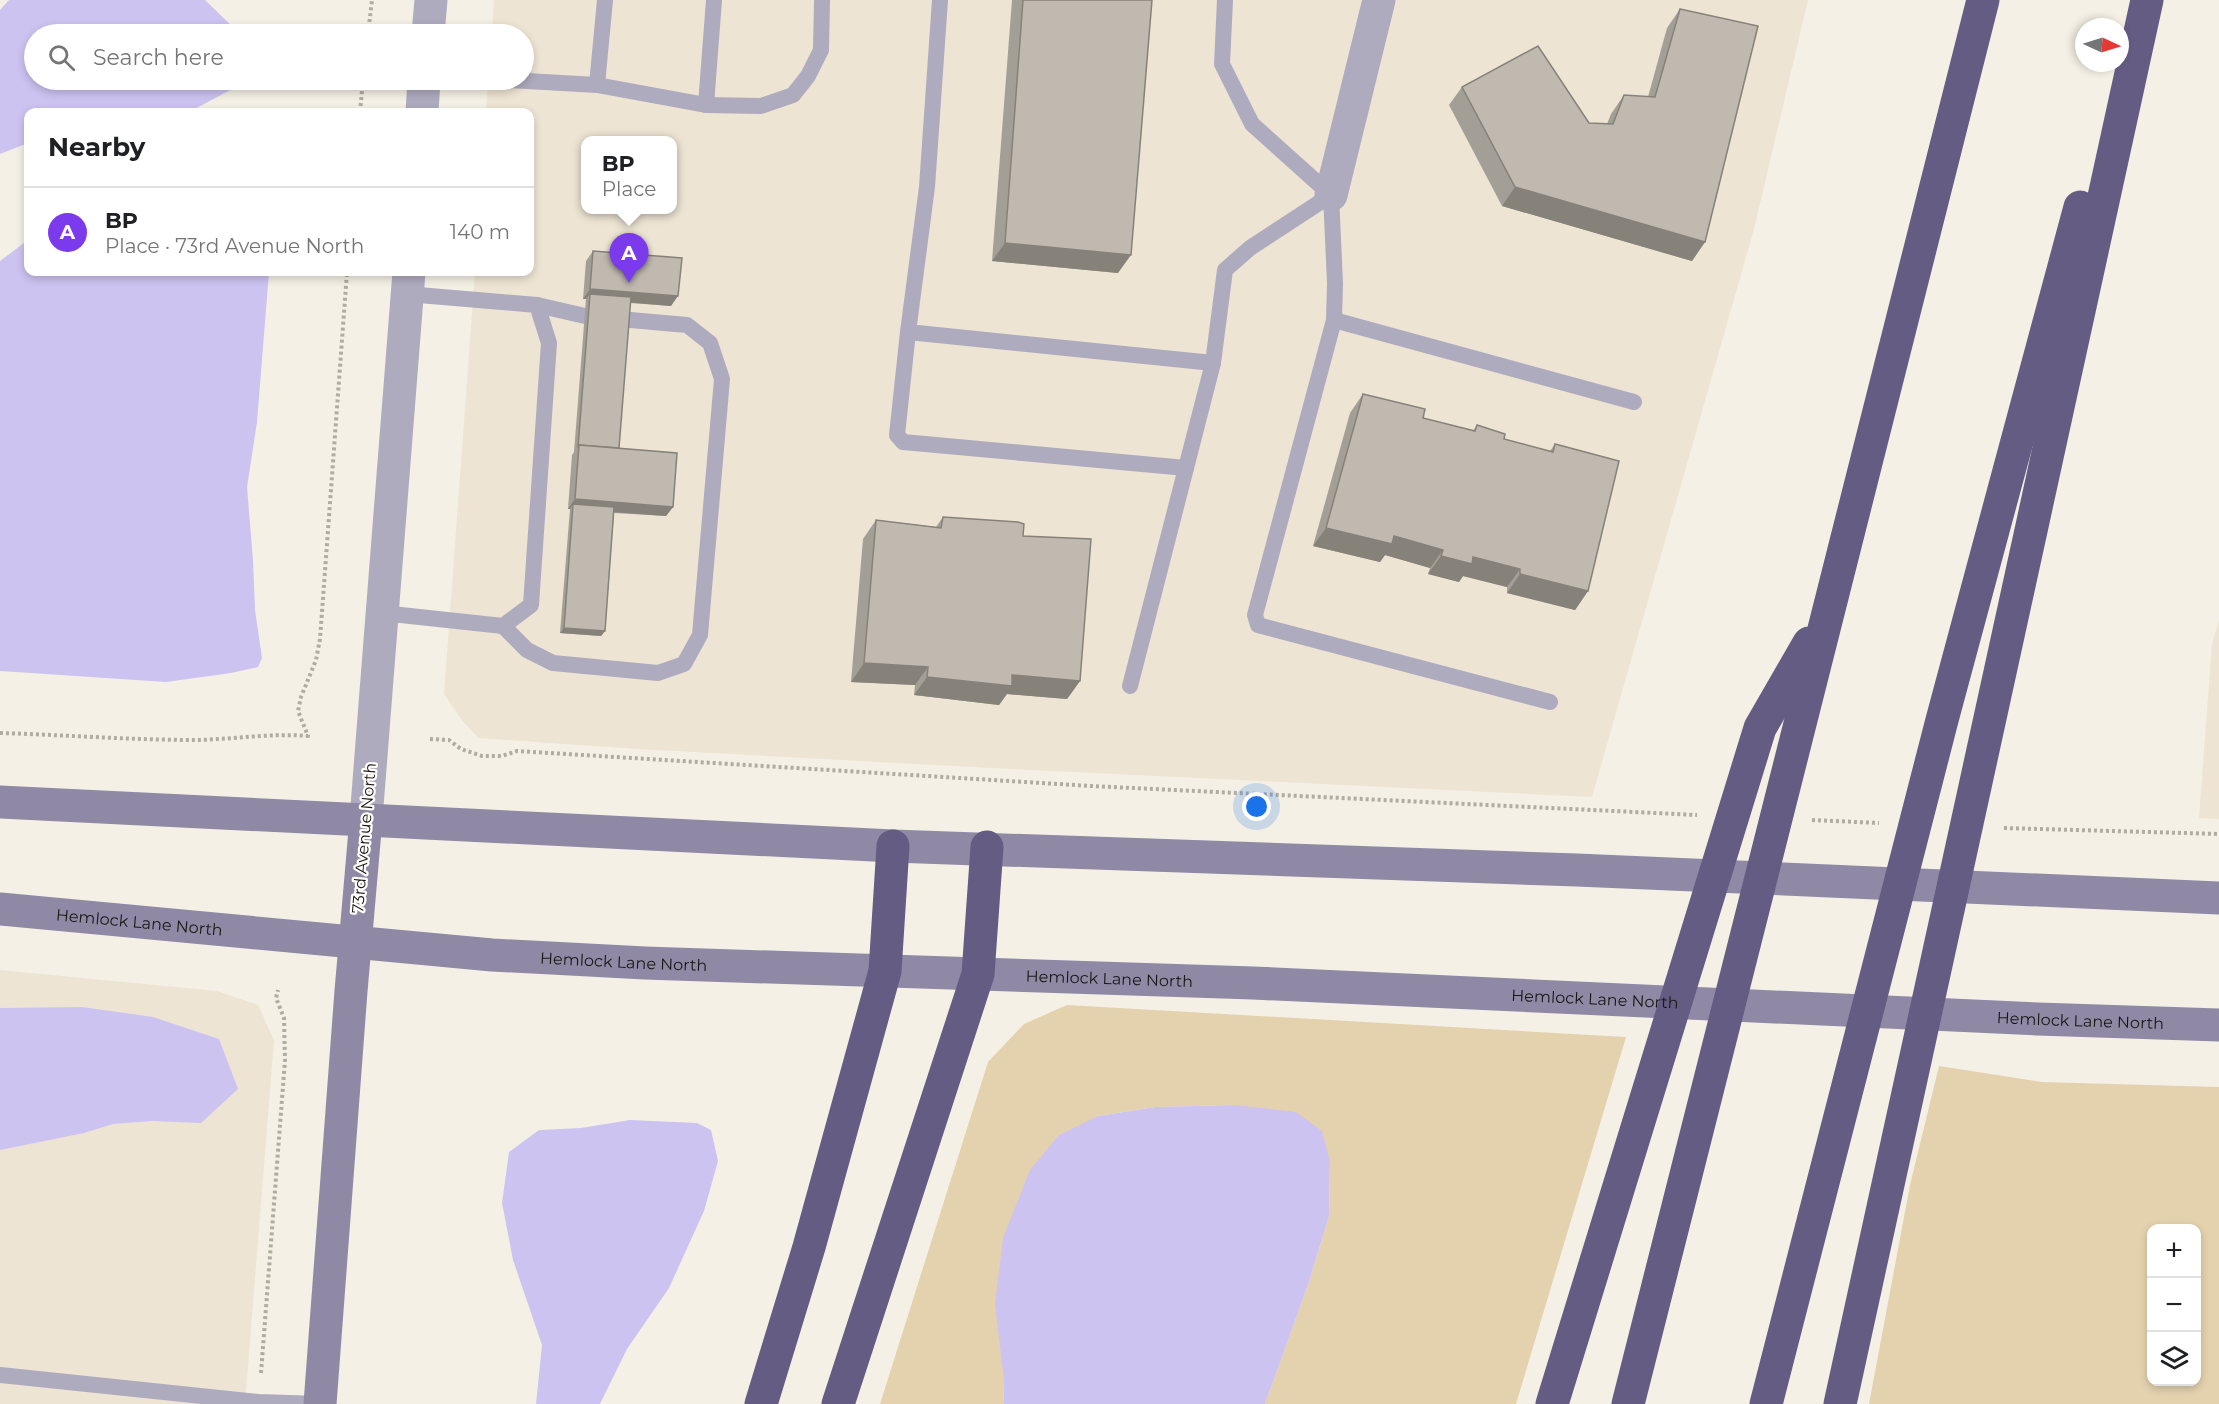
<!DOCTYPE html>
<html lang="en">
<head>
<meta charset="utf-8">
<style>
  :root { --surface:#fff; --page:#f2f2f2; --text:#202124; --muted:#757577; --line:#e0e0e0; --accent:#7c3aed }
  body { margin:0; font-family:Montserrat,sans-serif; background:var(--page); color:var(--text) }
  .controls { position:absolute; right:18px; bottom:18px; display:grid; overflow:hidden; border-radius:12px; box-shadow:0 3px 9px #0003 }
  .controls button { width:54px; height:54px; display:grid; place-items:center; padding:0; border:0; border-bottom:2px solid var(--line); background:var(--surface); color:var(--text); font:30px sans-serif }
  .compass { position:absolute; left:2075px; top:18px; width:54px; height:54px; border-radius:50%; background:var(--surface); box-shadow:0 3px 9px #0003; rotate:94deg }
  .you { position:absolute; left:1257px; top:807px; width:21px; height:21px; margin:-15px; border:4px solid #fff; border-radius:50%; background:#1a73e8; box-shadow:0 0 0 9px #1a73e833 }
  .badge { display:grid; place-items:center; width:39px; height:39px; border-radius:50%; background:var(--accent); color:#fff; font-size:20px; font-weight:700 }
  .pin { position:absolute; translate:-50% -50px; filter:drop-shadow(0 2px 3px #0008) }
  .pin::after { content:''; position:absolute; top:32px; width:21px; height:18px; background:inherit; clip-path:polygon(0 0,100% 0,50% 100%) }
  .popup { position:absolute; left:581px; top:136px; width:96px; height:78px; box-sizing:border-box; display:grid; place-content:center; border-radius:12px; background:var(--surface); filter:drop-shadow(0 2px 4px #0005); font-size:20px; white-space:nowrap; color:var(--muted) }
  .popup b { font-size:22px; color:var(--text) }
  .popup::after { content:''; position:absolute; left:50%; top:100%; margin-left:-12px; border:12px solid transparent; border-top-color:var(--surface) }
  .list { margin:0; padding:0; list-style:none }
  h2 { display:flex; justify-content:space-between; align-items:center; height:78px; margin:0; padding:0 24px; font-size:26px }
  h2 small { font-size:20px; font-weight:400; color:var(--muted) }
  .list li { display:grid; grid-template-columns:39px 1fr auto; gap:18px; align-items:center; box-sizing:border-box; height:90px; padding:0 24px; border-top:2px solid var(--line) }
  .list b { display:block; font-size:22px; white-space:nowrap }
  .list p { margin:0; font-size:20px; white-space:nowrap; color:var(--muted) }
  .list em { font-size:20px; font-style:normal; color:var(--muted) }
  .icon { flex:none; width:33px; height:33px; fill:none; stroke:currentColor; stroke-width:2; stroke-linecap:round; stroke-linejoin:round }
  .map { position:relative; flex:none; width:2219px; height:1404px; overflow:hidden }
  .search { position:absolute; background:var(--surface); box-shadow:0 3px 9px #0003; left:24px; top:24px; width:510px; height:66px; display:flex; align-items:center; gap:15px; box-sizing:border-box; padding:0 21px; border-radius:33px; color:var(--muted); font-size:22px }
  .panel { position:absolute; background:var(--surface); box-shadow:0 3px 9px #0003; left:24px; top:108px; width:510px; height:168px; border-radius:12px }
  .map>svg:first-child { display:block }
  .built { fill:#ede4d3; fill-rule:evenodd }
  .green { fill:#e4d2af; fill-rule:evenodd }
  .water { fill:#ccc3f1 }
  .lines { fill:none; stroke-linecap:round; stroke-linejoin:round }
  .path { stroke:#b0aba3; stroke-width:4; stroke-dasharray:3 3; stroke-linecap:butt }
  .lane { stroke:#afabbf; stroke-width:16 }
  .street { stroke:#afabbf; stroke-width:33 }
  .secondary { stroke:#8f89a6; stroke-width:33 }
  .highway { stroke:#655c84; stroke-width:33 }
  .wall { fill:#a49f96 }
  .shaded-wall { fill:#86827a }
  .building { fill:#bfb9af; stroke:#86827a; stroke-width:1.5 }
  .labels { text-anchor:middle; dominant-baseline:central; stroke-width:4.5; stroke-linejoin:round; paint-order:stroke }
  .street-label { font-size:16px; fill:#191713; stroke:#fffefb }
</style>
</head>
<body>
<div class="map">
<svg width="2219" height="1404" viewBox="0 0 2219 1404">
  <rect width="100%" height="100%" fill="#f5f0e5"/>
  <g class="built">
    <path d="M 494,0 L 1808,0 L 1754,229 L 1592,797 L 991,768 L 637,749 L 478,738 L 461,719 L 444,694 L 475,272 L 530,272 L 530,112 L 486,112 L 488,80 L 524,80 L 524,34 L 492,34 ZM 586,140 L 672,140 L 672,210 L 586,210 Z"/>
    <path d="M 2219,620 L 2219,819 L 2199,818 L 2212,644 Z"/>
    <path d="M 0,970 L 217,991 L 258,1005 L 274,1040 L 245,1404 L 0,1404 Z"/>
  </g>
  <g class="green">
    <path d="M 1067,1005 L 1626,1037 L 1516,1404 L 1265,1404 L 1309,1282 L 1329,1216 L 1330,1161 L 1234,1105 L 1155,1107 L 1098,1116 L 1003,1372 L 1004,1404 L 880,1404 L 988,1062 L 1024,1024 Z"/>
    <path d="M 1939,1066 L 2042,1082 L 2219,1087 L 2219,1404 L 1869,1404 L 1910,1185 ZM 2152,1228 L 2196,1228 L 2196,1382 L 2152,1382 Z"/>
  </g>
  <g class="water">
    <path d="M 9,0 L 205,0 L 240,34 L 34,34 L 34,80 L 242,80 L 238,86 L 189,112 L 136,112 L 132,109 L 119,112 L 28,112 L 28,143 L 0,154 L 0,10 Z"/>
    <path d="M 28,240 L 28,272 L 269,272 L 257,422 L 247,487 L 253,560 L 255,610 L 262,658 L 258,667 L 231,673 L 166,682 L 0,671 L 0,261 Z"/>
    <path d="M 82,1007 L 153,1017 L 219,1039 L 238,1089 L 201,1123 L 152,1121 L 113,1124 L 84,1133 L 0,1150 L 0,1008 Z"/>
    <path d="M 1234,1105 L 1296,1112 L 1322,1131 L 1330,1161 L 1329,1216 L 1309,1282 L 1265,1404 L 1004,1404 L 1003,1372 L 995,1304 L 1003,1238 L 1030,1170 L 1059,1135 L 1098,1116 L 1155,1107 Z"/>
    <path d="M 630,1120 L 697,1123 L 711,1130 L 718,1161 L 704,1211 L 669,1288 L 627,1349 L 600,1404 L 536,1404 L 542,1345 L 513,1260 L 502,1203 L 509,1152 L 539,1130 L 581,1128 Z"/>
  </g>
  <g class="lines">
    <g class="path">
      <path d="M 368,34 L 372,0"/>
      <path d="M 360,112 L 363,80"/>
      <path d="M 0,733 C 66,735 132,740 198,740 C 235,739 272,733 308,736 L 298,711 L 301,697 L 316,660 L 320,639 L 347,272"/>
      <path d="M 430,739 L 449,740 L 461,749 L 482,756 L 502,756 L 517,751 L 1091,786 L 1697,815"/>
      <path d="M 1812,820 L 1879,823"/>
      <path d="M 2004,828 L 2219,834"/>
      <path d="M 261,1373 L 285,1060 L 284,1018 L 276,998 L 278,990"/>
    </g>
    <g class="lane">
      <path d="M 1225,0 L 1222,64 L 1252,124 L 1331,195 L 1335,283 L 1334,320 L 1255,615 L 1258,625 L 1550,702"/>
      <path d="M 509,80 L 597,85 L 706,105 L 761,106 L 793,95 L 808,76 L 821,50 L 822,0"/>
      <path d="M 597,85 L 605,0"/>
      <path d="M 706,105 L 714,0"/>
      <path d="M 1334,320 L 1634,402"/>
      <path d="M 908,332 L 927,187 L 940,0"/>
      <path d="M 1186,468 L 903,442 L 897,435 L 908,332 L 1213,363"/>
      <path d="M 382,613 L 503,626 L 531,605 L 549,343 L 537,305 L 407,294"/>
      <path d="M 503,626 L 527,650 L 553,663 L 658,673 L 684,664 L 700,635 L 722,379 L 710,343 L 687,325 L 585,316 L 537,305"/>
      <path d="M 1130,686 L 1213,363 L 1225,270 L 1250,248 L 1331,195"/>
      <path d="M 0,1375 L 259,1402 L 320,1404"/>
    </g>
    <g class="street">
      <path d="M 428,34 L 431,0"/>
      <path d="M 422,112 L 424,80"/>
      <path d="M 1331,195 L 1379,0"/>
      <path d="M 366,819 L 409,272"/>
    </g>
    <g class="secondary">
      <path d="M 0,802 L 893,846 L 1577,870 L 2219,898"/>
      <path id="s1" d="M 0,909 L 492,955 L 645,963 L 1253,983 L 2038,1019 L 2219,1025"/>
      <path d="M 320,1404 L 351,991 L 366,819"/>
    </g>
    <g class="highway">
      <path d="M 761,1404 L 809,1247 L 885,971 L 893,846"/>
      <path d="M 838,1404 L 978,974 L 987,847"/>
      <path d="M 1552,1404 L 1760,728 L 1809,643"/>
      <path d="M 1628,1404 L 1983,0"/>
      <path d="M 1766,1404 L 1942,720 L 2080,207"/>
      <path d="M 1840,1404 L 2147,0"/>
    </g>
  </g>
  <g class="wall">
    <path d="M 1012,0 L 1152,0 L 1118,273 L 992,261 Z"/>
    <path d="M 1680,9 L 1705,242 L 1692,261 L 1502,206 L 1449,105 L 1462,87 L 1589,123 L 1607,124 L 1611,114 L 1624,95 L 1648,97 L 1667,28 Z"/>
    <path d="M 593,251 L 671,306 L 630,303 L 619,448 L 673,507 L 666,516 L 614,513 L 605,631 L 601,636 L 560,633 L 570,509 L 568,509 L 572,455 L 574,452 L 586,299 L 583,299 L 586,261 Z"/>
    <path d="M 1363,394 L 1423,418 L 1473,431 L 1477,425 L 1504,439 L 1550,451 L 1555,444 L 1588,591 L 1575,610 L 1507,593 L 1507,587 L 1463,576 L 1459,582 L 1428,574 L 1430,568 L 1385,555 L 1380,562 L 1313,546 L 1350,413 Z"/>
    <path d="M 943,517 L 1023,536 L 1080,681 L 1067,699 L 1007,694 L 999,705 L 914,695 L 915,685 L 851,682 L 863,539 L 876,520 L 936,527 Z"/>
  </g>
  <g class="shaded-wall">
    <path d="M 1515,187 L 1705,242 L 1692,261 L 1502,206 Z"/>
    <path d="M 1005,243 L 1131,255 L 1118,273 L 992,261 Z"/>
    <path d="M 590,289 L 678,296 L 671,306 L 589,299 L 590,294 L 586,299 L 583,299 Z"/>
    <path d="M 575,499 L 673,507 L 666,516 L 573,509 L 573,504 L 570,509 L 568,509 Z"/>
    <path d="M 1326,528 L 1394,536 L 1443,550 L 1430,568 L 1385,555 L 1380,562 L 1313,546 Z"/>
    <path d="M 1441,556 L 1473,557 L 1520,569 L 1507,587 L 1463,576 L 1459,582 L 1428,574 Z"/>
    <path d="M 1520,574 L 1588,591 L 1575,610 L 1507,593 Z"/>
    <path d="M 564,628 L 605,631 L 601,636 L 560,633 Z"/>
    <path d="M 864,663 L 928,667 L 915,685 L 851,682 Z"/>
    <path d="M 1012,675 L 1080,681 L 1067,699 L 1007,694 L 999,705 L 914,695 L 927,677 Z"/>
  </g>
  <g class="building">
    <path d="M 1023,0 L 1152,0 L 1131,255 L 1005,243 Z"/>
    <path d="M 1680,9 L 1758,26 L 1705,242 L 1515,187 L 1462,87 L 1538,46 L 1589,123 L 1613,124 L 1624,95 L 1655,97 Z"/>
    <path d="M 593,251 L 682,258 L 678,296 L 590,289 Z"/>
    <path d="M 590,294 L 631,297 L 619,448 L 579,445 L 578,447 Z"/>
    <path d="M 1363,394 L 1425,409 L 1423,418 L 1475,431 L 1477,425 L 1505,434 L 1504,439 L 1553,452 L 1555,444 L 1619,461 L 1588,591 L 1520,574 L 1520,569 L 1473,557 L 1472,564 L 1441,556 L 1443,550 L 1394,536 L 1392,544 L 1326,528 Z"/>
    <path d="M 579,445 L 677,453 L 673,507 L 575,499 Z"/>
    <path d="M 573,504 L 614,507 L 605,631 L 564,628 Z"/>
    <path d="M 943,517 L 1018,522 L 1024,524 L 1023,536 L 1091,539 L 1080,681 L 1012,675 L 1012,686 L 927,677 L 928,667 L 864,663 L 876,520 L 941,528 Z"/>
  </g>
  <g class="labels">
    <g class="street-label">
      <text transform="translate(364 838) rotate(-85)">73rd Avenue North</text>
      <text stroke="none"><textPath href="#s1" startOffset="140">Hemlock Lane North</textPath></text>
      <text stroke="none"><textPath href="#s1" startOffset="626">Hemlock Lane North</textPath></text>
      <text stroke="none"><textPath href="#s1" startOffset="1112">Hemlock Lane North</textPath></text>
      <text stroke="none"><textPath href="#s1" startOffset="1598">Hemlock Lane North</textPath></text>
      <text stroke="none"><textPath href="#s1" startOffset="2084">Hemlock Lane North</textPath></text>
    </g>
  </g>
</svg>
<div class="controls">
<button>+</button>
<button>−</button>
<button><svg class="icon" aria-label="layers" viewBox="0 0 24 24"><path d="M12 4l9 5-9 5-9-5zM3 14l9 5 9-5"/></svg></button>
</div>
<svg class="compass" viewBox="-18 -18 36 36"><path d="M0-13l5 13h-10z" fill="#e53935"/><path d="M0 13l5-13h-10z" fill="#757577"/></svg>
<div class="you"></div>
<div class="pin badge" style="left:629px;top:283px">A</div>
<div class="popup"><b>BP</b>Place</div>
<div class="search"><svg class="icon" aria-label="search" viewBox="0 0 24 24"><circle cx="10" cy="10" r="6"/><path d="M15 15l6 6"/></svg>Search here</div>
<section class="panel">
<h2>Nearby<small></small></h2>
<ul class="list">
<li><span class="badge">A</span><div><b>BP</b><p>Place · 73rd Avenue North</p></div><em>140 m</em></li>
</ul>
</section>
</div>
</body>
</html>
